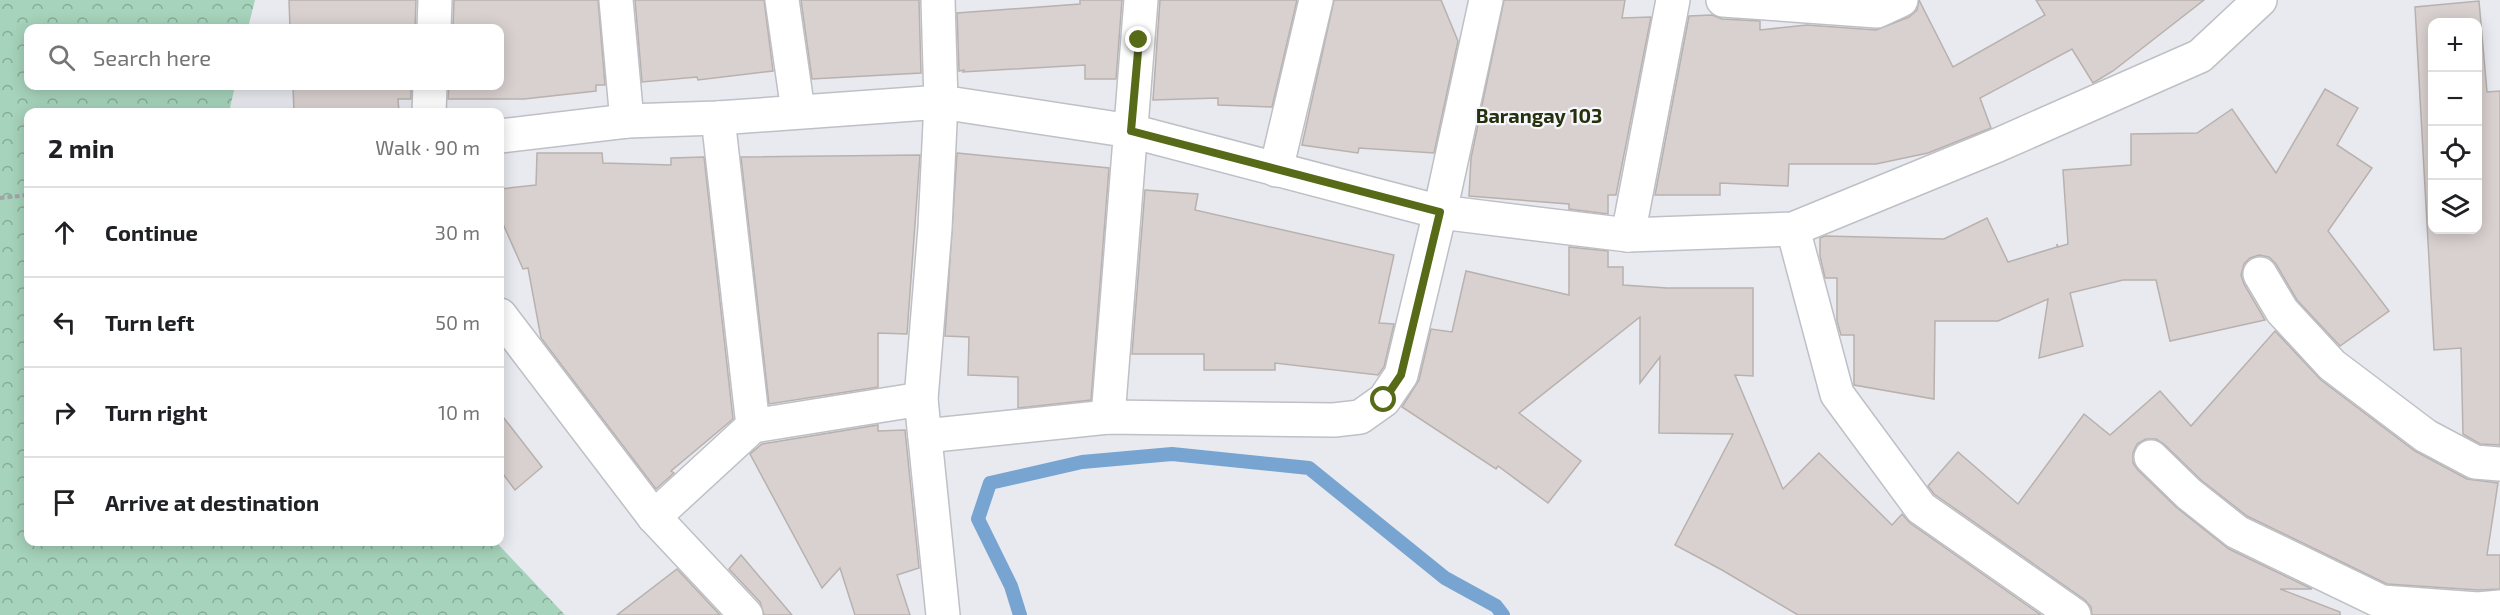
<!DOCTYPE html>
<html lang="en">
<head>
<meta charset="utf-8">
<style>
  :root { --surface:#fff; --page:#f2f2f2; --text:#202124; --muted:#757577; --line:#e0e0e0 }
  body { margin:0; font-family:"Exo 2",sans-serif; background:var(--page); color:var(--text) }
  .controls { position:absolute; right:18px; top:18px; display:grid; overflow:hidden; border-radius:12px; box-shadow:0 3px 15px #0003 }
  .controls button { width:54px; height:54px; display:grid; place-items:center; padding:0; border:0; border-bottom:2px solid var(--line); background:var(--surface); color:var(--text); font:30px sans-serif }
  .stop { position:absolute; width:18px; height:18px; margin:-14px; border:4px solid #566a18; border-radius:50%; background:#fff }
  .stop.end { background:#566a18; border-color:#fff; box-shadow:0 2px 6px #0008 }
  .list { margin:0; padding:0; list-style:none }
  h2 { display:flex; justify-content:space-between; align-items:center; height:78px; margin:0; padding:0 24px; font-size:26px }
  h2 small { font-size:20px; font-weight:400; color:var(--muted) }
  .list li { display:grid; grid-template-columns:39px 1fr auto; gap:18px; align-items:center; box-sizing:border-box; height:90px; padding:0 24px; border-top:2px solid var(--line) }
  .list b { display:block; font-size:22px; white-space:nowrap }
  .list em { font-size:20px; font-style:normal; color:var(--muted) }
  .icon { flex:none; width:33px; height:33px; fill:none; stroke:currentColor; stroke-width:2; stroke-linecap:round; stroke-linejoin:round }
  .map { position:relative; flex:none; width:2500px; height:615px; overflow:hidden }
  .search { position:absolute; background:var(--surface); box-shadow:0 3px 15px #0003; left:24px; top:24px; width:480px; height:66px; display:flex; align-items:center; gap:15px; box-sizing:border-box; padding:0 21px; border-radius:12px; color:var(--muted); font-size:22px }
  .panel { position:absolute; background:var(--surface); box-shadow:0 3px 15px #0003; left:24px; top:108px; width:480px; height:438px; border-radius:12px }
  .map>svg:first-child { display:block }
  .forest { fill:url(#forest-crowns) }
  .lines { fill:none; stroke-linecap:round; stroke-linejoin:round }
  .stream { stroke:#77a4d0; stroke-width:14 }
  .building { fill:#d9d1cf; stroke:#b8b1ae; stroke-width:1.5; fill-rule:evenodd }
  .minor-casing { stroke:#bec0c6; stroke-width:36 }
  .tertiary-casing { stroke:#bec0c6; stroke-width:36 }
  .path { stroke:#a2a4a8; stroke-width:4; stroke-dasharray:4.5 3; stroke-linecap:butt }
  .minor { stroke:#fff; stroke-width:33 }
  .tertiary { stroke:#fff; stroke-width:33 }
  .route { stroke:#566a18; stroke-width:8 }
  .labels { text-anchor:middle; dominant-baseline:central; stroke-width:4.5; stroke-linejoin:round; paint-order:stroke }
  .quarter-label { font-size:20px; font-weight:bold; fill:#26300a; stroke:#f5f7fd }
</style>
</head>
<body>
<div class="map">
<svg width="2500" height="615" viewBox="0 0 2500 615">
  <defs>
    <pattern id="forest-crowns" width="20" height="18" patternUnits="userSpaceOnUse" patternTransform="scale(1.5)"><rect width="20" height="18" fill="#a6d3bb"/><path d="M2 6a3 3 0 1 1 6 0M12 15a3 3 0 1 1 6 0" fill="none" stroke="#88ac99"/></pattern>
  </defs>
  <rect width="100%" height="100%" fill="#e8eaf0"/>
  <path class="forest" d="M 0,0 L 255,0 L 248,28 L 28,28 L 28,86 L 235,86 L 229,112 L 28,112 L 28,542 L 496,542 L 565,615 L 0,615 Z"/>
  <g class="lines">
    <path class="stream" d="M 1020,615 L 1011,586 L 978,519 L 990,483 L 1082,462 L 1172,454 L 1309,468 L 1445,578 L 1496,606 L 1503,615"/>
  </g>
  <g class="building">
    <path d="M 289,0 L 416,0 L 415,28 L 290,28 Z"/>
    <path d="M 454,0 L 598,0 L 605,85 L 596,85 L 596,91 L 524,99 L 448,99 L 449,86 L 500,86 L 500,28 L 453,28 Z"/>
    <path d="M 635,0 L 764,0 L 773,71 L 698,80 L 697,77 L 642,82 Z"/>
    <path d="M 801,0 L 919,0 L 921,73 L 812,79 Z"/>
    <path d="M 1080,0 L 1122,0 L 1116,79 L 1085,79 L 1085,65 L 963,72 L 964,70 L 959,71 L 957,13 L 1080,4 Z"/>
    <path d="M 1160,0 L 1297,0 L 1272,107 L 1218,105 L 1218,98 L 1153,100 Z"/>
    <path d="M 1334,0 L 1441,0 L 1458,41 L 1434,153 L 1359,148 L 1358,153 L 1302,145 Z"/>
    <path d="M 1504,0 L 1625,0 L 1622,18 L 1651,17 L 1616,195 L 1608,195 L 1608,214 L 1569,209 L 1569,204 L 1469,196 L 1471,158 Z"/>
    <path d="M 1919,0 L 1953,67 L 2045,15 L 2036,0 L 2204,0 L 2113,71 L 2093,83 L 2072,49 L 1980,98 L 1991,128 L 1928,153 L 1876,164 L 1789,164 L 1788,186 L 1720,183 L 1720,195 L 1655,195 L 1689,16 L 1712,15 L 1722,19 L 1760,21 L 1760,30 L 1807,25 L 1876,30 L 1909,17 L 1917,10 Z"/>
    <path d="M 2479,1 L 2487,92 L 2500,91 L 2500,445 L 2480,444 L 2463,434 L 2461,348 L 2434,350 L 2415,7 ZM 2433,22 L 2478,22 L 2478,230 L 2433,230 Z"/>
    <path d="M 293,86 L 411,86 L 411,99 L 398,99 L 399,112 L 294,112 Z"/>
    <path d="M 2325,89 L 2358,108 L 2337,145 L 2372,168 L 2328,231 L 2389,311 L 2340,346 L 2297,300 L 2276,264 L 2269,257 L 2259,255 L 2250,258 L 2244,264 L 2241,275 L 2244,284 L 2265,320 L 2170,341 L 2156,280 L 2123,280 L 2070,293 L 2083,346 L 2039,358 L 2048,299 L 1998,321 L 1935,321 L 1934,399 L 1854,385 L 1854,335 L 1841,335 L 1837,321 L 1837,278 L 1825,278 L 1820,256 L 1820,238 L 1825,236 L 1944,239 L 1987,218 L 2008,262 L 2057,247 L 2057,244 L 2058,247 L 2068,244 L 2063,170 L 2131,165 L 2131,134 L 2197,133 L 2232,109 L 2276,173 Z"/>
    <path d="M 537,153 L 602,153 L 603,163 L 671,165 L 671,158 L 704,157 L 733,419 L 671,471 L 674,473 L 656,489 L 541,338 L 528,268 L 523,269 L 500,217 L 500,189 L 536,185 Z"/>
    <path d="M 957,153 L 1109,168 L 1091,400 L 1018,408 L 1018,377 L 968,375 L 969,337 L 945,336 Z"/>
    <path d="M 920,155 L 907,334 L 878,333 L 878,387 L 769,404 L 741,157 Z"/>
    <path d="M 1145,190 L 1198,194 L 1195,210 L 1394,255 L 1379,323 L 1394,324 L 1384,367 L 1378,375 L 1275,363 L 1275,370 L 1204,370 L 1204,354 L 1132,354 Z"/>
    <path d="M 1569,247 L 1608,251 L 1608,267 L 1623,267 L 1623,285 L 1667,288 L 1753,288 L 1753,376 L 1735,375 L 1783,489 L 1819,453 L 1892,525 L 1902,514 L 1910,523 L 2041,615 L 1798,615 L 1722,570 L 1675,545 L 1733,434 L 1659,433 L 1660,357 L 1640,383 L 1640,317 L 1519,413 L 1581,461 L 1548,503 L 1498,466 L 1496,469 L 1402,407 L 1419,380 L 1431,329 L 1452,332 L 1466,271 L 1569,295 Z"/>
    <path d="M 2275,331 L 2321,380 L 2415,451 L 2467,479 L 2498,483 L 2487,555 L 2500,555 L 2500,589 L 2478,590 L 2387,584 L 2247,516 L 2201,480 L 2164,444 L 2156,439 L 2146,439 L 2137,444 L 2133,453 L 2133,463 L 2138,470 L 2176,507 L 2229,549 L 2312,589 L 2280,589 L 2340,612 L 2340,615 L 2092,615 L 2091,607 L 2085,600 L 1934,494 L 1928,486 L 1958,452 L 2018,504 L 2084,414 L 2110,435 L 2160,391 L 2191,426 Z"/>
    <path d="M 500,413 L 542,467 L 515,490 L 500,470 Z"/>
    <path d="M 878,425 L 878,431 L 905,430 L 919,568 L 897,575 L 910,615 L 855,615 L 840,568 L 822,588 L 750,454 L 762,444 Z"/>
    <path d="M 741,555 L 792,615 L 764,615 L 760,602 L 729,569 Z"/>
    <path d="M 677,569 L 720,615 L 617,615 Z"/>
  </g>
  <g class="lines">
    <defs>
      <g id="minor">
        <path d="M 616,0 L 627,121"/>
        <path d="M 782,0 L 798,111"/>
        <path d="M 938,0 L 941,102 L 935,228 L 921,399 L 943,615"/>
        <path d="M 1723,0 L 1877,11 L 1901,0"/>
        <path d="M 434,28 L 435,0"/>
        <path d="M 429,112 L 430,86"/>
        <path d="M 718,118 L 753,426"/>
        <path d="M 1276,170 L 1316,0"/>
        <path d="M 1793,229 L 1837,394 L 1921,508 L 2074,615"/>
        <path d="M 1628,235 L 1673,0"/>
        <path d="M 2260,274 L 2282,311 L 2332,365 L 2426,436 L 2475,462 L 2500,464"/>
        <path d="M 500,315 L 654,517 L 746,615"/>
        <path d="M 1108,417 L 1141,0"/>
        <path d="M 925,436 L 1108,417 L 1334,420 L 1360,417 L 1384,400 L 1401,375 L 1440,212 L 1486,0"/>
        <path d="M 2151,457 L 2189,494 L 2237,532 L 2382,602 L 2478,609 L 2500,607"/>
        <path d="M 654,517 L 753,426 L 921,399"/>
      </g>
      <path id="tertiary" d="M 500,136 L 627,121 L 718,118 L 941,102 L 1131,131 L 1440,212 L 1628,235 L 1793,229 L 1998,145 L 2200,56 L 2260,0"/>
    </defs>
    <use href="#minor" class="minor-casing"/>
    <use href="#tertiary" class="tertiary-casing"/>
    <path class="path" d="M 0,198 L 28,195"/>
    <use href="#minor" class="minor"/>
    <use href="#tertiary" class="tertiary"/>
  </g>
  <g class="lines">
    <path class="route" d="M 1139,40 L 1131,131 L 1440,212 L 1401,375 L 1384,400"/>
  </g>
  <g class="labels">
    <g class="quarter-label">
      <text x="1539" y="115">Barangay 103</text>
    </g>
  </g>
</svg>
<div class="controls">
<button>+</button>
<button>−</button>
<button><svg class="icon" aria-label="locate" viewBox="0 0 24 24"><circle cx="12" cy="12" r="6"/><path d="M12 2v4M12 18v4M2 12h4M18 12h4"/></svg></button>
<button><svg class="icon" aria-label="layers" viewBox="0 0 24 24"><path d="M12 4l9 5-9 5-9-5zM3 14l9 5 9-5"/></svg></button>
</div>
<div class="stop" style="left:1384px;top:400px"></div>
<div class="stop end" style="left:1139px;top:40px"></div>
<div class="search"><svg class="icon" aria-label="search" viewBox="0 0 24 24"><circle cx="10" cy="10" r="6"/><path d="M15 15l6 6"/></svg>Search here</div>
<section class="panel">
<h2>2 min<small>Walk · 90 m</small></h2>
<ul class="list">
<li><svg class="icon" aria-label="ahead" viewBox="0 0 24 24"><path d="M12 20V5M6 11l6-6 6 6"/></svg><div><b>Continue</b></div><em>30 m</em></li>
<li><svg class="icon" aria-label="left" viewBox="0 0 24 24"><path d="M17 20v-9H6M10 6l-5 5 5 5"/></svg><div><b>Turn left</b></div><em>50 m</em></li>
<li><svg class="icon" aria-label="right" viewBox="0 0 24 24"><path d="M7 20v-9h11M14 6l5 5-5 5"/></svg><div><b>Turn right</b></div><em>10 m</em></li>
<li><svg class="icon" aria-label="arrive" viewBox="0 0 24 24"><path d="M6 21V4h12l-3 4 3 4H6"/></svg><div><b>Arrive at destination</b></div></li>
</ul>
</section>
</div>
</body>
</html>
